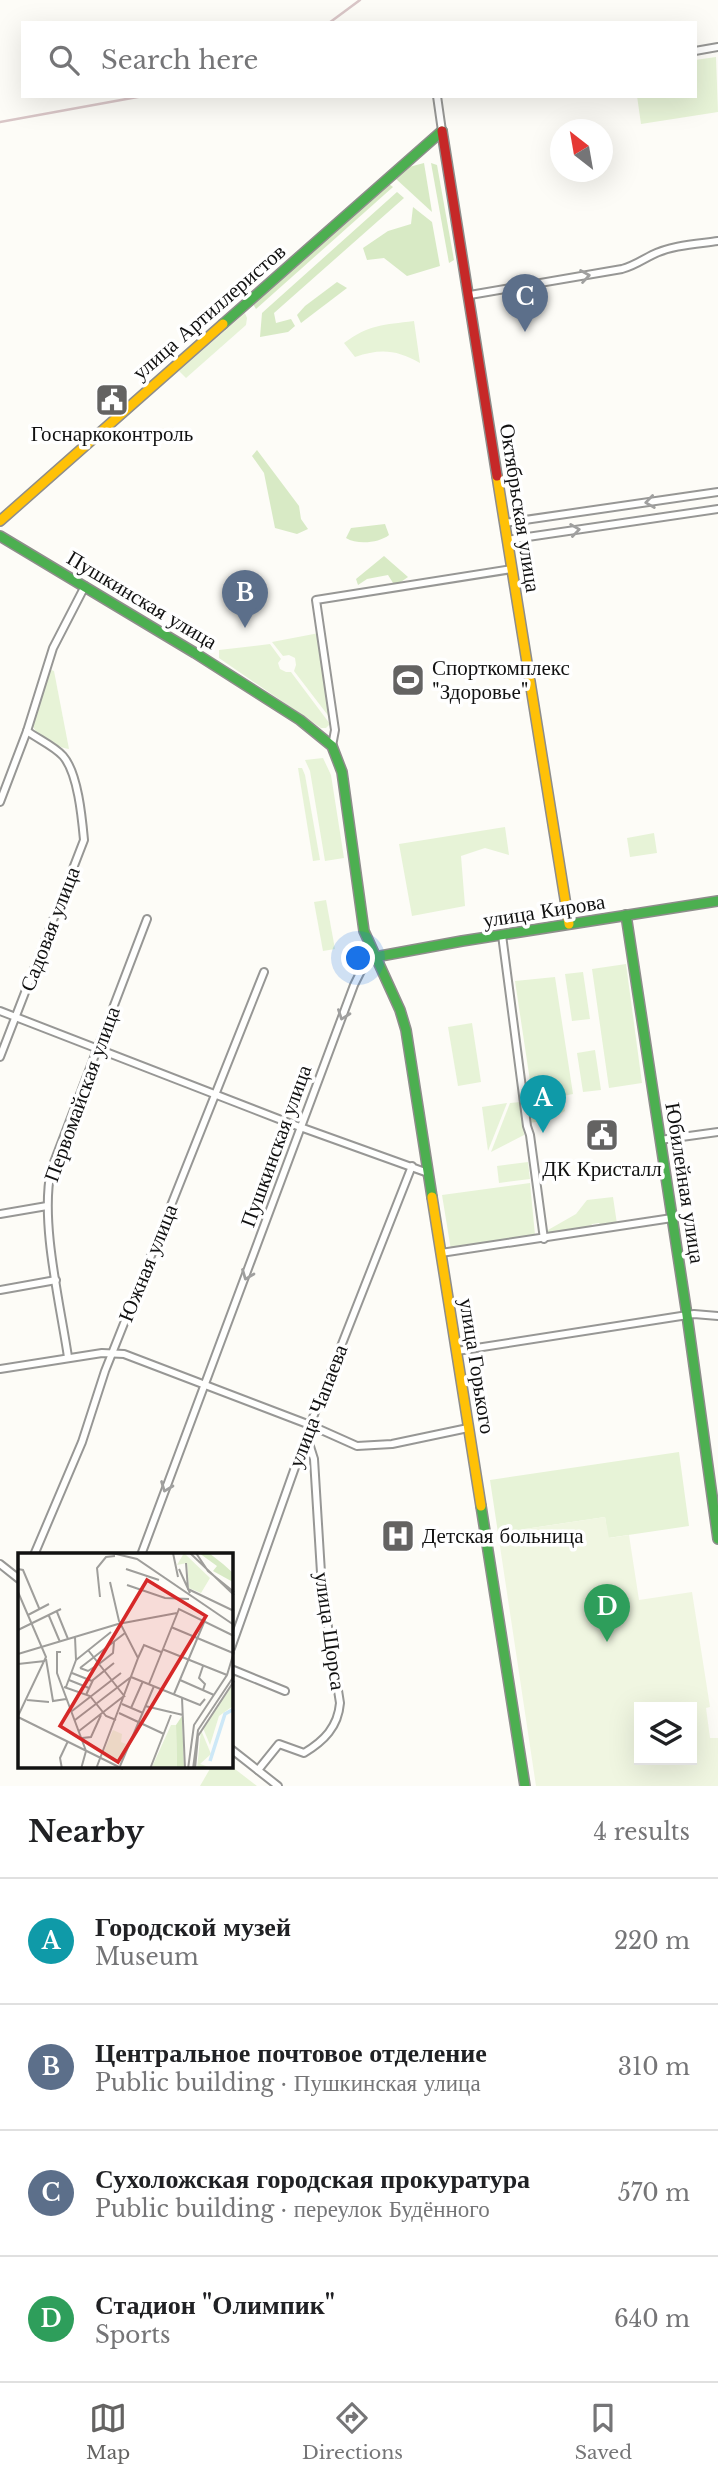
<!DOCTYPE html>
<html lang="en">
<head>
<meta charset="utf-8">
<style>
  :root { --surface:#fff; --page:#f6f6f6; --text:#202124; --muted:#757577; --line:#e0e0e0; --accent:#646362 }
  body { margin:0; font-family:"Libre Baskerville",serif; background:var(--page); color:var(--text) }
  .controls { position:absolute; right:21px; bottom:21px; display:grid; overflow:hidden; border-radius:0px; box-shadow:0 7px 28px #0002 }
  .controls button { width:63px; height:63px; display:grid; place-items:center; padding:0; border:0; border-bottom:2px solid var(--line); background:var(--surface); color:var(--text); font:35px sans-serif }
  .compass { position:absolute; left:550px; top:119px; width:63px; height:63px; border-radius:50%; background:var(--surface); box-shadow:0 7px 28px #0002; rotate:329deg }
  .you { position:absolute; left:359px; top:959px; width:24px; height:24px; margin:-18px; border:5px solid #fff; border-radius:50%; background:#1a73e8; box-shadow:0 0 0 10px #1a73e833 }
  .badge { display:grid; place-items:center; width:46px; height:46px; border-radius:50%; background:var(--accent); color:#fff; font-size:23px; font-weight:700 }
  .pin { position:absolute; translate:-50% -58px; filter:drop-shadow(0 2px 4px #0008) }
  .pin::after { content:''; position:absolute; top:37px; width:24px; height:21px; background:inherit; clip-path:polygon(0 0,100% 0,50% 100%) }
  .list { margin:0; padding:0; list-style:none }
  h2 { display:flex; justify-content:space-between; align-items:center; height:91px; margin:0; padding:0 28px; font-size:30px }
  h2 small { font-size:23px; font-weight:400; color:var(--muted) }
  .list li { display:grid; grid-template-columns:46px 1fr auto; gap:21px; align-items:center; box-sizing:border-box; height:126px; padding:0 28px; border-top:2px solid var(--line) }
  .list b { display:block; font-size:26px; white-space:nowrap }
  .list p { margin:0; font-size:23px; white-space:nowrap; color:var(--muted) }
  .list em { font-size:23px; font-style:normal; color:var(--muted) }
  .icon { flex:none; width:38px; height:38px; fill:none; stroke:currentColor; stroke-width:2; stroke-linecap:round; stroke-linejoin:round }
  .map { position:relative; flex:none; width:718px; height:1786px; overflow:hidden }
  .search { position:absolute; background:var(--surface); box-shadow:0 7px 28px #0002; left:21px; right:21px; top:21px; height:77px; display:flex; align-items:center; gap:18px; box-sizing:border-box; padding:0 24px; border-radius:0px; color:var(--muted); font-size:26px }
  .sheet { height:595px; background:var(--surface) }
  nav { display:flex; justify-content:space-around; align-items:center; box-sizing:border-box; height:98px; border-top:2px solid var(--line); background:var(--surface); font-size:19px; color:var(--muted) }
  nav a { display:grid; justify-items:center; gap:4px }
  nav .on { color:var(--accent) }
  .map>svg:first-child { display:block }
  .green { fill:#e7f3d7 }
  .forest { fill:#d8eac5 }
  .pitch { fill:#f0f6e1; fill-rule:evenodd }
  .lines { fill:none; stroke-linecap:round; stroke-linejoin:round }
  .street-casing { stroke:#979795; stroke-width:10 }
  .fast-casing { stroke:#8e8d8b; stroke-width:12 }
  .slow-casing { stroke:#8e8d8b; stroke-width:12 }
  .jam-casing { stroke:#8e8d8b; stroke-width:12 }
  .street { stroke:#fffffe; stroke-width:6 }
  .fast { stroke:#4caf50; stroke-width:9 }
  .slow { stroke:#ffc107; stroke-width:9 }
  .jam { stroke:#c62828; stroke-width:9 }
  .rail { stroke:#d9c6c7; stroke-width:2.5 }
  .oneway { stroke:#a0a09f }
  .labels { text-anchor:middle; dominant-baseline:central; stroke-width:7; stroke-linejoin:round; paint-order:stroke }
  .street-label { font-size:21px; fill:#111; stroke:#fff }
  .poi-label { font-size:21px; fill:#111; stroke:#fff }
  .inset-river { fill:none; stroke:#cde8f7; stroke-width:3.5 }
  .inset-road { fill:none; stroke:#9f9e9b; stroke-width:2 }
  .view { fill:#d62828; fill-opacity:0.15; stroke:#d62828; stroke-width:3.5 }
  .inset-edge { fill:none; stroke:#111; stroke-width:3.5 }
</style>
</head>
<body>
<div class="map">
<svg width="718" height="1786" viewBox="0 0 718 1786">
  <rect width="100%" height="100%" fill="#fdfcf7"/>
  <g class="green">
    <path d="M 716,57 L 718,112 L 641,124 L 637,96 L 695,96 L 695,60 Z"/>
    <path d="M 245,313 L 247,318 L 246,325 L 186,378 L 179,371 Z"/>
    <path d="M 414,321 L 420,363 C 397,350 381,348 355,357 L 344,343 C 370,324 383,325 414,321 Z"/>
    <path d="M 319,633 L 330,718 L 294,671 L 296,665 L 295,658 L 289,655 L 283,656 L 272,642 Z"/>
    <path d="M 270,644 L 281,659 L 278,663 L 280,669 L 286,672 L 291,672 L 330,724 L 326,728 L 321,728 L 219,658 L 219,650 Z"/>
    <path d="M 48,669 L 54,671 L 69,749 C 54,746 36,739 32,723 Z"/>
    <path d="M 323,758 L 331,775 L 344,858 L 325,861 L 310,771 L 305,760 Z"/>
    <path d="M 298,768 L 302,768 L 305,775 L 320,860 L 313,861 Z"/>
    <path d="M 505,827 L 509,855 L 485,848 L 461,856 L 465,906 L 412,916 L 399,844 Z"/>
    <path d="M 654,833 L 657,853 L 630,857 L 627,838 Z"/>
    <path d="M 326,900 L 335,949 L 323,951 L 314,902 Z"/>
    <path d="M 626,964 L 642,1083 L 609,1088 L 592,969 Z"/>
    <path d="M 583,972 L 590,1019 L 572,1021 L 565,974 Z"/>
    <path d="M 555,977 L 573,1094 L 563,1096 L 565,1111 L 549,1120 L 529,1123 L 526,1103 L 533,1101 L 515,981 Z"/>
    <path d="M 472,1023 L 481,1082 L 458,1086 L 448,1027 Z"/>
    <path d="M 595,1050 L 601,1090 L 583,1092 L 577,1053 Z"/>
    <path d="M 521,1102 L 524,1135 L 491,1152 L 510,1103 Z"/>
    <path d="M 507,1103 L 488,1151 L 482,1107 Z"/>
    <path d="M 528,1162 L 530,1179 L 499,1183 L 497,1166 Z"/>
    <path d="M 530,1183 L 535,1235 L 532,1238 L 451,1250 L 442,1195 Z"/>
    <path d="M 613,1197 L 617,1224 L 602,1227 L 599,1223 L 592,1224 L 590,1228 L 548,1235 L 548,1230 L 576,1214 L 587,1200 Z"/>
    <path d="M 679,1452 L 689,1526 L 608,1538 L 605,1517 L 498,1533 L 490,1480 Z"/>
    <path d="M 231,1766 L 257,1786 L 200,1786 L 211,1767 Z"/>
  </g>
  <g class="forest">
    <path d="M 424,163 L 432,212 L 395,178 L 409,167 Z"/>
    <path d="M 431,163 L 437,165 L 454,260 L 449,263 Z"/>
    <path d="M 389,184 L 393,187 L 256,309 L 253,304 Z"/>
    <path d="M 397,192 L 404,198 L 274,313 L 276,323 L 291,319 L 295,326 L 288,332 L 260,337 L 262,313 Z"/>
    <path d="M 413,207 L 432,222 L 440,266 L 407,276 L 384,258 L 367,260 L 363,248 L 388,231 L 411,224 Z"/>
    <path d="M 337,282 L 347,288 L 301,323 L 297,315 L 305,306 Z"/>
    <path d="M 257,450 L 299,506 L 301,519 L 308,529 L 297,534 L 275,528 L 264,473 L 252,456 Z"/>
    <path d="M 385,524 L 389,535 C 379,543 357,545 346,538 L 351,528 Z"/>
    <path d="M 384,556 L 408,577 L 395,586 L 388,575 L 367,579 L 358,585 L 356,579 Z"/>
  </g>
  <path class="pitch" d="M 605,1517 L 609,1538 L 629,1535 L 639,1600 L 692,1592 L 710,1707 L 706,1708 L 710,1738 L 718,1738 L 718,1786 L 536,1786 L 498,1533 ZM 639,1707 L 692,1707 L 692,1760 L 639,1760 Z"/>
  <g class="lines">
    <defs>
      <g id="street">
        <path d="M 695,51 L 718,47"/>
        <path d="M 437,96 L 442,131"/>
        <path d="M 470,295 L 622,269 C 634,266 642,260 652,255 C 672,245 697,244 718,241"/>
        <path d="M 504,523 L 718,492"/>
        <path d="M 507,540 L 718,509"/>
        <path d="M 332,746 L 335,730 L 316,600 L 512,569"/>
        <path d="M 0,802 L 27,731 L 53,648 L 85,586"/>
        <path d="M 502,935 L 527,1126 L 530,1135 L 544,1239"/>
        <path d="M 0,1011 L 289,1123 L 428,1173"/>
        <path d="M 0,1057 L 84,840 C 82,818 78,773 63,756 C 54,746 38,739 27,731"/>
        <path d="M 660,1140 L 718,1132"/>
        <path d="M 0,1214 L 47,1206"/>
        <path d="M 441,1253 L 672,1218"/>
        <path d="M 0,1290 L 56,1280"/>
        <path d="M 457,1351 L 694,1314 L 718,1316"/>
        <path d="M 68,1357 C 60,1303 40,1222 51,1170 L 147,919"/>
        <path d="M 0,1369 L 102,1353 L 124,1354 L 310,1425 L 357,1446 L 392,1444 L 468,1428"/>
        <path d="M 34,1555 L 82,1442 L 105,1371 L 264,972"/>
        <path d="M 141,1555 L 354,985 L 363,967 L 375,957"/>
        <path d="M 0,1564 L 19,1579"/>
        <path d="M 231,1648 L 310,1425 L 412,1166"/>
        <path d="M 231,1669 L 285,1691"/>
        <path d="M 231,1749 L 278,1786"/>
        <path d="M 258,1770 L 279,1744 L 304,1753 C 324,1741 338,1727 340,1703 L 322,1589 L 314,1459 L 307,1437"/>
      </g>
      <g id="fast">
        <path d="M 223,324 L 442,131"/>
        <path d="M 0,536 L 195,653 L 300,720 L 332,746 L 342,772 L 364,931 L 400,1010 L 406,1030 L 432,1197"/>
        <path d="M 626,915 L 687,1315 L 718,1539"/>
        <path d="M 375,957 L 462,941 L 718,901"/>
        <path d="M 481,1506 L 525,1786"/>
      </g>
      <g id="slow">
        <path d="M 497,476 L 569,924"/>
        <path d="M 0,521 L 223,324"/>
        <path d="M 432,1197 L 481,1506"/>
      </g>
      <path id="jam" d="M 442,131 L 497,476"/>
    </defs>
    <use href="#street" class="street-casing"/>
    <use href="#fast" class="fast-casing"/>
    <use href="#slow" class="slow-casing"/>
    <use href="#jam" class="jam-casing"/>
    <use href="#street" class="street"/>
    <use href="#fast" class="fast"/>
    <use href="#slow" class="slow"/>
    <use href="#jam" class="jam"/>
    <g class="rail">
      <path d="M 329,23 L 360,0"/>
      <path d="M 0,122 L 143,96"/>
    </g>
  </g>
  <defs><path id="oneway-chevron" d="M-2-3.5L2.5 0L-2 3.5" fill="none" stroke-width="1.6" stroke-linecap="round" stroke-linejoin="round" transform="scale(1.75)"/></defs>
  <g class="oneway">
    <use href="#oneway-chevron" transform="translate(585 276) rotate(-9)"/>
    <use href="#oneway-chevron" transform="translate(650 502) rotate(172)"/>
    <use href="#oneway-chevron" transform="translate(575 530) rotate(-8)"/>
    <use href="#oneway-chevron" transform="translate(343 1015) rotate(110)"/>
    <use href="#oneway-chevron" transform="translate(247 1275) rotate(111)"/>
    <use href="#oneway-chevron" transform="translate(166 1487) rotate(111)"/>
  </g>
  <defs>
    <symbol id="civic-square" viewBox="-11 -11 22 22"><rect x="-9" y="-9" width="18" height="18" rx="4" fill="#646362" stroke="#fff"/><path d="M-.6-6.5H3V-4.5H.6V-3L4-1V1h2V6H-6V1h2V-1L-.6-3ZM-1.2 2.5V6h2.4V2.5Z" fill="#fff"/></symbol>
    <symbol id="stadium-square" viewBox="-11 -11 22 22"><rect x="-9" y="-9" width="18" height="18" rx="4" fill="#646362" stroke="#fff"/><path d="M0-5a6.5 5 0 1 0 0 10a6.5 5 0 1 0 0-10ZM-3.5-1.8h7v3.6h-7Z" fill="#fff"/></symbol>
    <symbol id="hospital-square" viewBox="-11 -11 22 22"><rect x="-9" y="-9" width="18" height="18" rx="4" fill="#646362" stroke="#fff"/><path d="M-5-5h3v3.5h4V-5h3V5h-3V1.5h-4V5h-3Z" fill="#fff"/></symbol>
  </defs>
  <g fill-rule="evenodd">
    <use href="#civic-square" x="93" y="381" width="38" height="38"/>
    <use href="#stadium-square" x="389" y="661" width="38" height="38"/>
    <use href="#civic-square" x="583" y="1116" width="38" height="38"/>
    <use href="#hospital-square" x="379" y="1517" width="38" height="38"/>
  </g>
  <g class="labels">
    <g class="street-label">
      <text transform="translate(209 312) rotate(-41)">улица Артиллеристов</text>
      <text transform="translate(520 508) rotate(81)">Октябрьская улица</text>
      <text transform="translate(142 600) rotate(31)">Пушкинская улица</text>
      <text transform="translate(544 911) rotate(-9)">улица Кирова</text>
      <text transform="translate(50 929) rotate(-69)">Садовая улица</text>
      <text transform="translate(82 1094) rotate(-70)">Первомайская улица</text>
      <text transform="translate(276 1146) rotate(-70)">Пушкинская улица</text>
      <text transform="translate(685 1183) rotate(81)">Юбилейная улица</text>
      <text transform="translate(148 1263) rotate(-68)">Южная улица</text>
      <text transform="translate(477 1366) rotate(81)">улица Горького</text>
      <text transform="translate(318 1406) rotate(-69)">улица Чапаева</text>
      <text transform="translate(330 1631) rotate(82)">улица Щорса</text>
    </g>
    <g class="poi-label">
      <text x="112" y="434">Госнаркоконтроль</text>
      <text x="432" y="668" text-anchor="start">Спорткомплекс<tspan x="432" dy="24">"Здоровье"</tspan></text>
      <text x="602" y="1169">ДК Кристалл</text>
      <text x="422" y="1536" text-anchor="start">Детская больница</text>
    </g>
  </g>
  <g transform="translate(18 1553)">
    <rect width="215" height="215" fill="#fdfcf7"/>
    <path d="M 166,0 L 192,25 L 183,40 L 171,35 L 169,10 L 159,12 ZM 215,131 L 215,153 L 201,163 L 192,192 L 185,175 ZM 153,172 L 158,172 L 159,215 L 133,216 ZM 183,177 L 193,201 L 182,211 L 194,215 L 179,215 Z" fill="#e7f3d7"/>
    <path d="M 181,0 L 191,0 L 205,11 L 215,20 L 215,29 L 195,18 L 199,13 ZM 164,163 L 166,215 L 159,215 L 158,172 Z" fill="#d8eac5"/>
    <path d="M 95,177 L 104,181 L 103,189 L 108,191 L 100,210 L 84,203 Z" fill="#f0f6e1"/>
    <path class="inset-river" d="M 192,208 L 207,161 L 216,156"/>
    <path class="inset-road" d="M 94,0 L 119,6 L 216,72M 155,0 L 160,24M 172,0 L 216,42M 178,0 L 190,18 L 216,39M 168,10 L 170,36 L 216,58M 0,16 L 5,17 L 21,55M 108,16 L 141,27M 161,16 L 172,40M 109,32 L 147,45 L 171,46M 0,39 L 28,104 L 0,163M 82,44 L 79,15 L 88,4 L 97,3M 39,59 L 50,86M 10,62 L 31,51M 31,63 L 42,89M 153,74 L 215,100M 0,77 L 43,56M 57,84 L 58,107M 144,96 L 209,122M 70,97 L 107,144M 43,99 L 39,99 L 39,120 L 68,198 L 63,216M 0,101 L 100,71 L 159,60M 120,105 L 126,92 L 143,99M 28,106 L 35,148 L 48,146M 0,111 L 27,108M 185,113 L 181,125 L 187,131 L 185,137M 62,115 L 107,80M 62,115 L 70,118 L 81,111 L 95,100 L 96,89M 54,120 L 74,128M 113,124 L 182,152 L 187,146M 51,127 L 71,135M 162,127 L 196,142M 131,131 L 161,56 L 216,83M 46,134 L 72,143 L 88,163 L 98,167M 48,134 L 58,107 L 93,79M 156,141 L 187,67M 68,142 L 75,127 L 96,110M 164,145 L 167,216M 9,147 L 31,149M 104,151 L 125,160M 127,153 L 165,162M 113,155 L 125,128M 54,158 L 103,120M 101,160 L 146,181M 0,164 L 105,216M 57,167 L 113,124M 61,178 L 106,143M 64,185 L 73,184 L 83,162M 102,213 L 136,133M 44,216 L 42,205 L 50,188M 78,216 L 120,105 L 101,68 L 92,29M 132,216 L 153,162M 170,216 L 176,172 L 209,122 L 216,99M 175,216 L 180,177 L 216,123M 177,216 L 180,183 L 216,128"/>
    <path class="view" d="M 129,27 L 188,63 L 100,209 L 42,173 Z"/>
    <rect width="215" height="215" class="inset-edge"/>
  </g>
</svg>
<div class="controls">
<button><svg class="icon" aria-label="layers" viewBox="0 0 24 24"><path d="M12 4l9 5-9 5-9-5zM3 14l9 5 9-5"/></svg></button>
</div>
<svg class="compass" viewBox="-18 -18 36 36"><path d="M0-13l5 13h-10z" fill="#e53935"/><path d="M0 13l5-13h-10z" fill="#757577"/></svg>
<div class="you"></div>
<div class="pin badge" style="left:543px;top:1133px;background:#0f9aa8">A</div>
<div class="pin badge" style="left:245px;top:628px;background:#5c6f8a">B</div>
<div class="pin badge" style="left:525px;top:332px;background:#5c6f8a">C</div>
<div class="pin badge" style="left:607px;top:1642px;background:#2e9e5b">D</div>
<div class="search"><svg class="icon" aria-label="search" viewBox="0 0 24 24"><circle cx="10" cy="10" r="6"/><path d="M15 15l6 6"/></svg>Search here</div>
</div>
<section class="sheet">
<h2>Nearby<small>4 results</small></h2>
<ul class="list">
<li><span class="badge" style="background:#0f9aa8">A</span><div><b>Городской музей</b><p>Museum</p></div><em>220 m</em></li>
<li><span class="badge" style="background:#5c6f8a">B</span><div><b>Центральное почтовое отделение</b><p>Public building · Пушкинская улица</p></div><em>310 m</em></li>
<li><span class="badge" style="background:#5c6f8a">C</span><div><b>Сухоложская городская прокуратура</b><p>Public building · переулок Будённого</p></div><em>570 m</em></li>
<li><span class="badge" style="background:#2e9e5b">D</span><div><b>Стадион &quot;Олимпик&quot;</b><p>Sports</p></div><em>640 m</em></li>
</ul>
</section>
<nav>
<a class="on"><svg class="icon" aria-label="map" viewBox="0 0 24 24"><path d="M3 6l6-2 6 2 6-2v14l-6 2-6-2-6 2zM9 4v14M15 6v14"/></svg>Map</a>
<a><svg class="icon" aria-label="directions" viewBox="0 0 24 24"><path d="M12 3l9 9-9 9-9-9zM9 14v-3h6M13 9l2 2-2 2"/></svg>Directions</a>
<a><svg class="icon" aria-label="saved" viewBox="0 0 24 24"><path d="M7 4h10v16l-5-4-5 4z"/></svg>Saved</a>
</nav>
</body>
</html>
